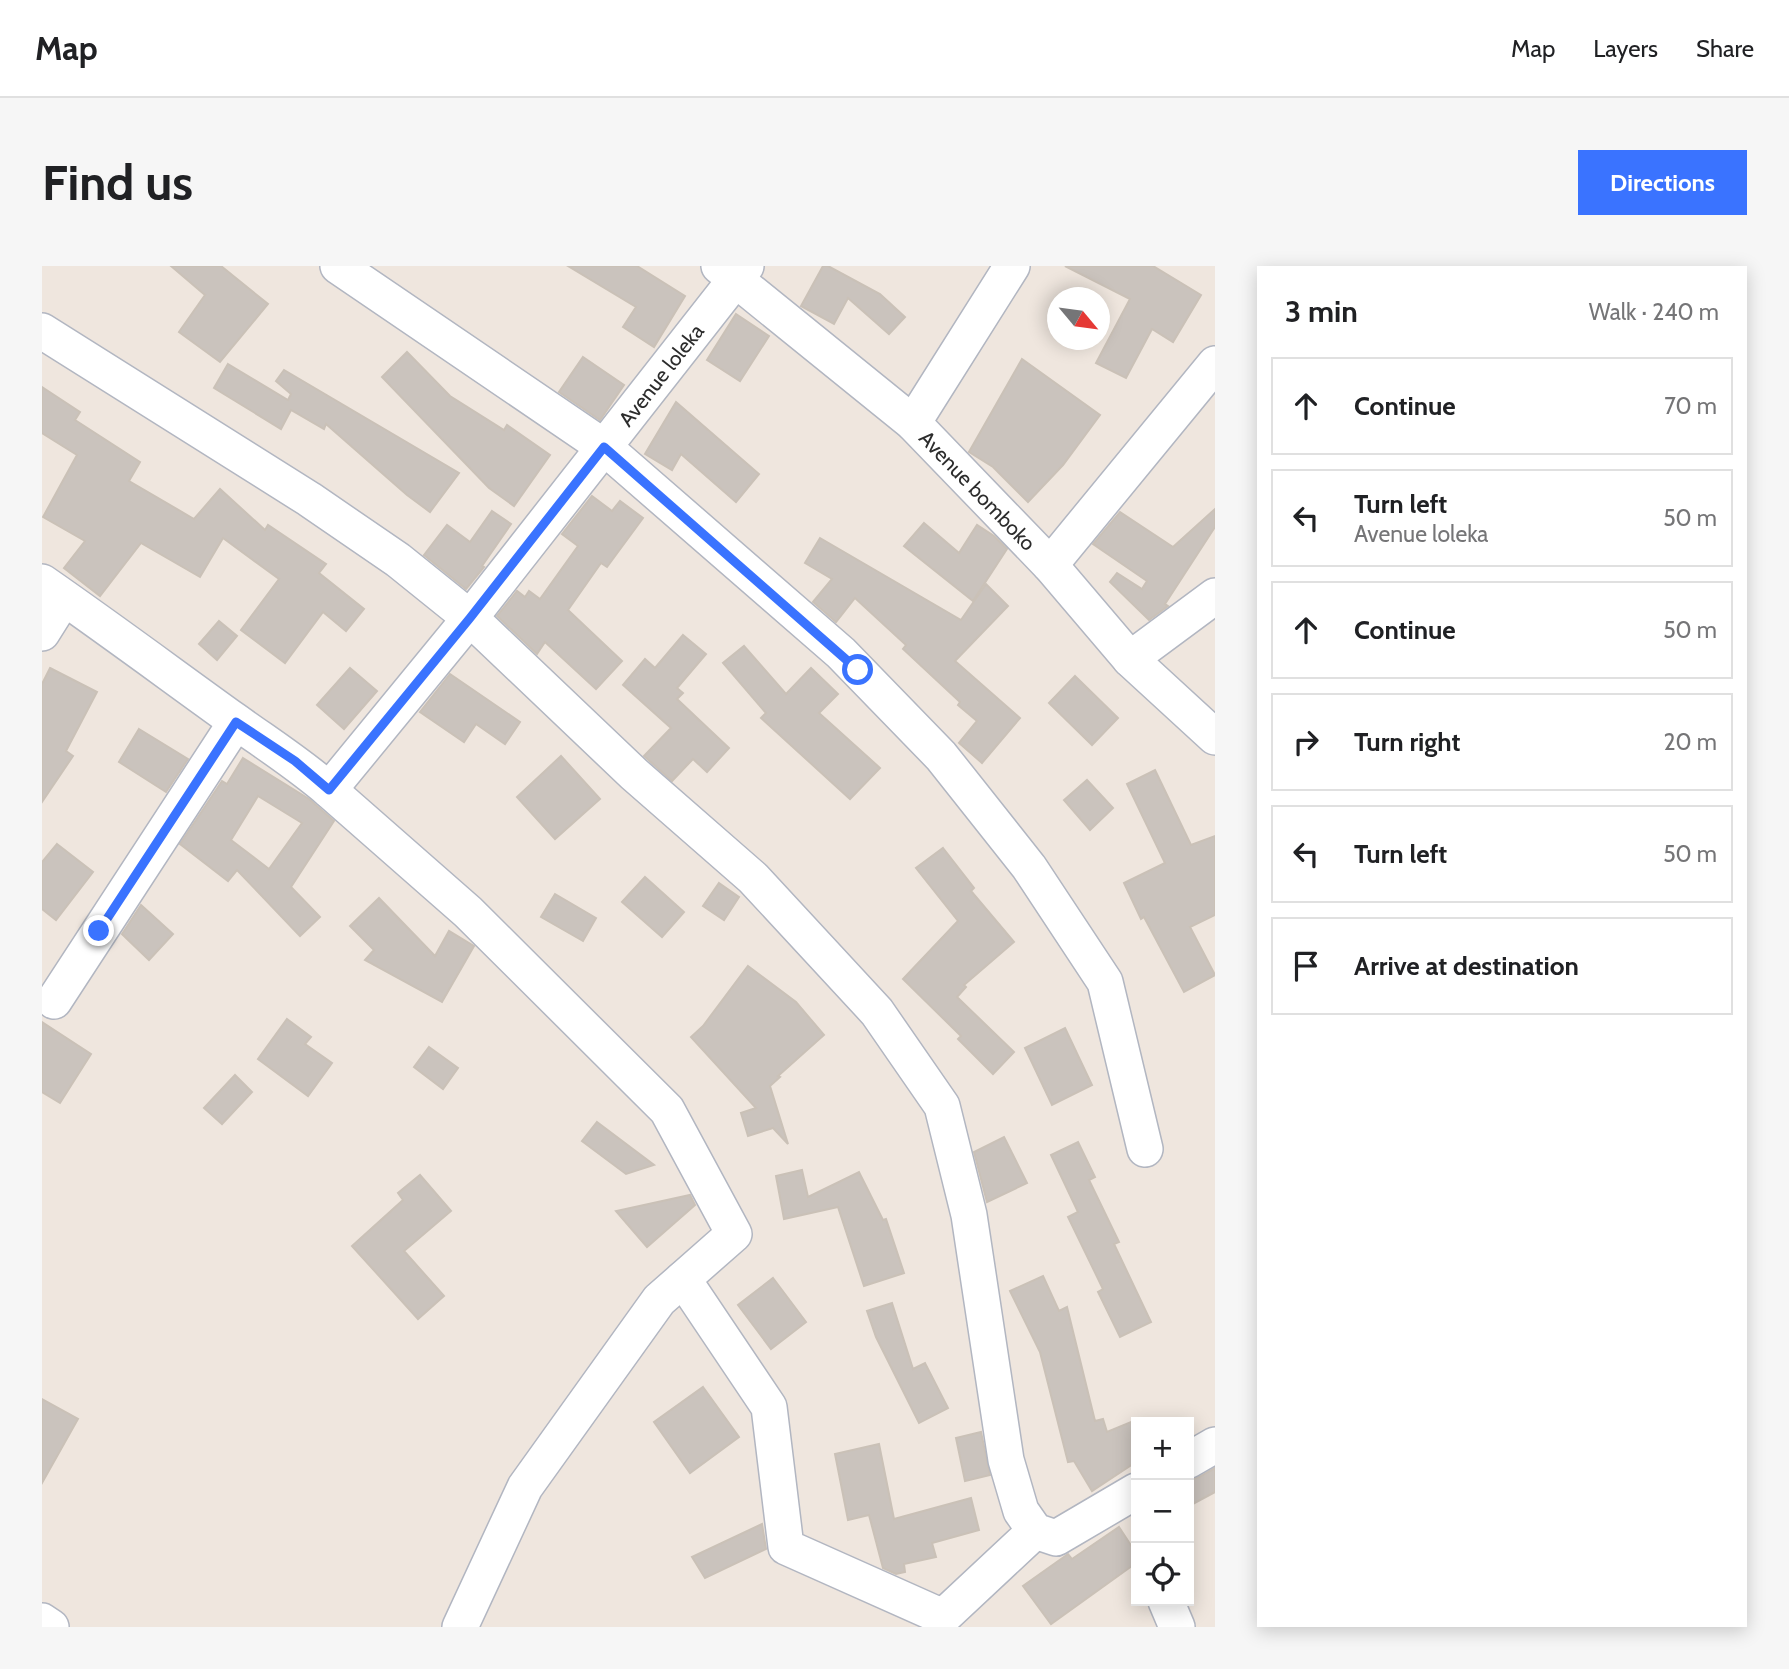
<!DOCTYPE html>
<html lang="en">
<head>
<meta charset="utf-8">
<style>
  :root { --surface:#fff; --page:#f6f6f6; --text:#202124; --muted:#757577; --line:#e0e0e0; --accent:#3a73ff }
  body { margin:0; font-family:Cabin,sans-serif; background:var(--page); color:var(--text) }
  .controls { position:absolute; right:21px; bottom:21px; display:grid; overflow:hidden; border-radius:0px; box-shadow:0 4px 18px #0003 }
  .controls button { width:63px; height:63px; display:grid; place-items:center; padding:0; border:0; border-bottom:2px solid var(--line); background:var(--surface); color:var(--text); font:35px sans-serif }
  .compass { position:absolute; left:1005px; top:21px; width:63px; height:63px; border-radius:50%; background:var(--surface); box-shadow:0 4px 18px #0003; rotate:119deg }
  .stop { position:absolute; width:21px; height:21px; margin:-16px; border:5px solid #3a73ff; border-radius:50%; background:#fff }
  .stop.end { background:#3a73ff; border-color:#fff; box-shadow:0 2px 7px #0008 }
  .list { margin:0; padding:0; list-style:none }
  h2 { display:flex; justify-content:space-between; align-items:center; height:91px; margin:0; padding:0 28px; font-size:30px }
  h2 small { font-size:23px; font-weight:400; color:var(--muted) }
  .list li { display:grid; grid-template-columns:46px 1fr auto; gap:21px; align-items:center; box-sizing:border-box; height:98px; margin:0 14px 14px; padding:0 14px; border:2px solid var(--line); border-radius:0px }
  .list b { display:block; font-size:26px; white-space:nowrap }
  .list p { margin:0; font-size:23px; white-space:nowrap; color:var(--muted) }
  .list em { font-size:23px; font-style:normal; color:var(--muted) }
  .icon { flex:none; width:38px; height:38px; fill:none; stroke:currentColor; stroke-width:2; stroke-linecap:round; stroke-linejoin:round }
  .map { position:relative; flex:none; width:1173px; height:1361px; overflow:hidden; border-radius:0px }
  header { display:flex; align-items:center; gap:42px; box-sizing:border-box; height:98px; padding:0 35px; background:var(--surface); border-bottom:2px solid var(--line) }
  header strong { font-size:33px }
  nav { display:flex; gap:38px; margin-inline-start:auto; font-size:24px }
  .intro { display:flex; align-items:center; justify-content:space-between; box-sizing:border-box; height:168px; padding:0 42px }
  h1 { margin:0; font-size:49px }
  .button { padding:18px 32px; border-radius:0px; background:var(--accent); color:#fff; font-size:24px; font-weight:700 }
  main { display:flex; gap:42px; padding:0 42px }
  aside { flex:1; background:var(--surface); border-radius:0px; box-shadow:0 4px 18px #0003 }
  .map>svg:first-child { display:block }
  .building { fill:#cac3bd; stroke:#cac1b7; stroke-width:2; fill-rule:evenodd }
  .lines { fill:none; stroke-linecap:round; stroke-linejoin:round }
  .minor-casing { stroke:#b2b6c1; stroke-width:38 }
  .minor { stroke:#fff; stroke-width:35 }
  .route { stroke:#3a73ff; stroke-width:9 }
  .labels { text-anchor:middle; dominant-baseline:central; stroke-width:5; stroke-linejoin:round; paint-order:stroke }
  .street-label { font-size:21px; fill:#2c2c2c; stroke:#fff }
</style>
</head>
<body>
<header>
<strong>Map</strong>
<nav><a>Map</a><a>Layers</a><a>Share</a></nav>
</header>
<div class="intro"><h1>Find us</h1><a class="button">Directions</a></div>
<main>
<div class="map">
<svg width="1173" height="1361" viewBox="0 0 1173 1361">
  <rect width="100%" height="100%" fill="#efe6de"/>
  <g class="building">
    <path d="M 129,0 L 179,0 L 226,38 L 178,96 L 137,66 L 163,29 Z"/>
    <path d="M 526,0 L 595,0 L 643,30 L 612,81 L 581,61 L 594,41 Z"/>
    <path d="M 781,0 L 786,0 L 838,28 L 863,51 L 847,68 L 806,32 L 792,58 L 759,40 Z"/>
    <path d="M 1023,0 L 1111,0 L 1159,29 L 1131,76 L 1110,63 L 1084,112 L 1054,97 L 1088,33 Z"/>
    <path d="M 694,48 L 727,70 L 698,115 L 665,94 Z"/>
    <path d="M 365,86 L 408,130 L 462,164 L 465,159 L 508,189 L 472,240 L 447,222 L 340,111 Z"/>
    <path d="M 541,91 L 582,119 L 558,154 L 517,126 Z"/>
    <path d="M 980,93 L 1058,149 L 1021,199 L 986,236 L 951,201 L 927,186 Z"/>
    <path d="M 186,98 L 246,134 L 249,128 L 234,115 L 242,104 L 417,207 L 388,246 L 365,229 L 284,158 L 282,163 L 249,144 L 239,163 L 172,122 Z"/>
    <path d="M 0,121 L 38,146 L 33,154 L 98,196 L 87,215 L 152,253 L 178,223 L 223,264 L 226,259 L 284,298 L 277,307 L 322,343 L 304,365 L 281,346 L 243,397 L 199,364 L 237,313 L 181,272 L 158,311 L 99,277 L 58,330 L 22,302 L 43,275 L 1,251 L 35,189 L 0,167 Z"/>
    <path d="M 634,136 L 717,208 L 694,236 L 639,188 L 630,204 L 603,188 Z"/>
    <path d="M 550,230 L 570,245 L 578,235 L 601,252 L 565,301 L 559,297 L 526,344 L 580,395 L 554,423 L 503,376 L 495,388 L 455,350 L 475,325 L 483,331 L 487,325 L 498,333 L 536,280 L 520,268 Z"/>
    <path d="M 1173,243 L 1173,261 L 1123,338 L 1126,340 L 1107,354 L 1068,316 L 1075,307 L 1100,323 L 1105,315 L 1051,278 L 1078,246 L 1131,281 Z"/>
    <path d="M 450,245 L 469,258 L 440,300 L 442,301 L 424,323 L 382,289 L 405,259 L 428,276 Z"/>
    <path d="M 882,257 L 917,287 L 935,259 L 952,270 L 965,283 L 931,335 L 862,280 Z"/>
    <path d="M 778,272 L 919,354 L 944,318 L 966,340 L 913,395 L 978,452 L 940,497 L 917,477 L 935,455 L 916,439 L 918,436 L 861,383 L 864,379 L 813,332 L 794,356 L 771,336 L 790,313 L 763,297 Z"/>
    <path d="M 177,355 L 195,370 L 175,394 L 157,378 Z"/>
    <path d="M 641,369 L 664,388 L 635,422 L 641,427 L 635,433 L 687,482 L 665,506 L 651,493 L 630,515 L 602,490 L 629,462 L 581,419 L 603,393 L 613,402 Z"/>
    <path d="M 702,380 L 744,428 L 769,402 L 796,428 L 777,447 L 838,502 L 808,533 L 719,452 L 724,447 L 681,397 Z"/>
    <path d="M 8,402 L 55,426 L 24,485 L 31,490 L 0,536 L 0,418 Z"/>
    <path d="M 308,402 L 335,425 L 302,463 L 275,439 Z"/>
    <path d="M 408,408 L 478,456 L 463,478 L 434,458 L 422,476 L 378,446 Z"/>
    <path d="M 1033,410 L 1076,452 L 1050,479 L 1007,437 Z"/>
    <path d="M 97,463 L 146,493 L 124,526 L 77,496 Z"/>
    <path d="M 519,490 L 558,533 L 513,573 L 475,531 Z"/>
    <path d="M 201,492 L 267,533 L 292,555 L 249,621 L 278,651 L 258,670 L 195,604 L 186,615 L 138,578 L 180,515 L 185,518 ZM 216,530 L 260,557 L 227,603 L 189,574 Z"/>
    <path d="M 1113,504 L 1149,579 L 1173,570 L 1173,649 L 1148,661 L 1173,709 L 1142,726 L 1102,651 L 1099,653 L 1082,617 L 1123,597 L 1085,518 Z"/>
    <path d="M 1045,514 L 1071,542 L 1048,564 L 1022,534 Z"/>
    <path d="M 15,578 L 51,606 L 14,654 L 0,643 L 0,596 Z"/>
    <path d="M 901,582 L 932,622 L 929,625 L 972,676 L 922,719 L 924,721 L 915,731 L 972,786 L 951,808 L 916,773 L 919,770 L 861,713 L 916,655 L 874,602 Z"/>
    <path d="M 603,611 L 642,646 L 620,671 L 580,636 Z"/>
    <path d="M 677,617 L 697,631 L 682,654 L 661,640 Z"/>
    <path d="M 513,628 L 554,652 L 541,675 L 499,651 Z"/>
    <path d="M 337,632 L 393,690 L 407,665 L 432,680 L 400,736 L 323,694 L 332,684 L 308,660 Z"/>
    <path d="M 99,639 L 131,668 L 107,694 L 80,668 Z"/>
    <path d="M 706,700 L 754,736 L 782,769 L 736,810 L 738,811 L 728,820 L 746,878 L 731,862 L 706,870 L 699,847 L 714,842 L 649,771 L 661,760 Z"/>
    <path d="M 245,753 L 269,771 L 263,778 L 290,797 L 266,830 L 216,793 Z"/>
    <path d="M 0,756 L 49,788 L 18,837 L 0,826 Z"/>
    <path d="M 1023,762 L 1050,819 L 1010,839 L 983,782 Z"/>
    <path d="M 387,781 L 416,802 L 401,823 L 372,801 Z"/>
    <path d="M 193,809 L 210,826 L 180,858 L 162,842 Z"/>
    <path d="M 555,856 L 612,899 L 584,908 L 540,875 Z"/>
    <path d="M 962,871 L 985,917 L 945,936 L 932,886 Z"/>
    <path d="M 1036,876 L 1053,911 L 1047,914 L 1077,976 L 1072,978 L 1109,1056 L 1078,1071 L 1056,1026 L 1061,1023 L 1026,951 L 1036,946 L 1009,889 Z"/>
    <path d="M 760,904 L 766,931 L 817,906 L 841,954 L 844,953 L 862,1007 L 822,1020 L 796,941 L 742,953 L 734,910 Z"/>
    <path d="M 378,909 L 409,945 L 362,985 L 402,1030 L 376,1053 L 310,980 L 361,934 L 356,927 Z"/>
    <path d="M 648,929 L 653,939 L 605,981 L 574,945 Z"/>
    <path d="M 1001,1010 L 1017,1045 L 1025,1041 L 1053,1155 L 1061,1153 L 1065,1166 L 1094,1154 L 1094,1196 L 1050,1225 L 1032,1195 L 1026,1196 L 998,1086 L 968,1025 Z"/>
    <path d="M 731,1012 L 764,1056 L 729,1083 L 696,1039 Z"/>
    <path d="M 850,1037 L 871,1103 L 883,1097 L 906,1142 L 877,1157 L 834,1071 L 825,1045 Z"/>
    <path d="M 661,1121 L 697,1171 L 648,1207 L 612,1156 Z"/>
    <path d="M 0,1133 L 36,1153 L 0,1217 Z"/>
    <path d="M 939,1166 L 948,1209 L 923,1215 L 914,1172 Z"/>
    <path d="M 837,1178 L 852,1253 L 929,1232 L 937,1264 L 890,1277 L 894,1291 L 862,1298 L 863,1306 L 854,1308 L 841,1302 L 827,1249 L 806,1254 L 793,1188 Z"/>
    <path d="M 1173,1202 L 1173,1226 L 1147,1240 L 1147,1214 L 1157,1211 Z"/>
    <path d="M 720,1258 L 724,1283 L 663,1312 L 650,1291 Z"/>
    <path d="M 1077,1261 L 1094,1287 L 1094,1297 L 1009,1358 L 981,1320 L 1026,1288 L 1030,1293 Z"/>
  </g>
  <g class="lines">
    <defs>
      <g id="minor">
        <path d="M 296,0 L 562,181 L 799,387 L 899,490 L 987,601 L 1063,716 L 1103,883"/>
        <path id="s1" d="M 677,0 L 871,157 L 1008,299 L 1088,393 L 1173,471"/>
        <path d="M 0,65 L 267,233 L 356,294 L 428,352 L 592,508 L 711,612 L 835,746 L 900,840 L 927,949 L 964,1194 L 979,1245 L 993,1265 L 1014,1272 L 1094,1225"/>
        <path d="M 871,157 L 970,0"/>
        <path d="M 1008,299 L 1173,98"/>
        <path id="s2" d="M 0,316 C 65,361 128,408 192,454 C 224,477 257,498 287,524 L 428,352 L 704,0"/>
        <path d="M 0,367 L 22,332"/>
        <path d="M 1088,393 L 1173,330"/>
        <path d="M 287,524 L 426,646 L 625,844 L 692,968 L 617,1034 L 483,1221 L 418,1361"/>
        <path d="M 12,735 L 194,456"/>
        <path d="M 641,1013 L 727,1141 L 744,1281 L 901,1351 L 993,1265"/>
        <path d="M 1147,1194 L 1173,1179"/>
        <path d="M 1124,1335 L 1135,1361"/>
        <path d="M 0,1355 L 9,1361"/>
      </g>
    </defs>
    <use href="#minor" class="minor-casing"/>
    <use href="#minor" class="minor"/>
  </g>
  <g class="lines">
    <path class="route" d="M 57,665 L 194,456 L 253,495 L 287,524 L 428,352 L 562,181 L 816,404"/>
  </g>
  <g class="labels">
    <g class="street-label">
      <text stroke="none"><textPath href="#s2" startOffset="886">Avenue loleka</textPath></text>
      <text stroke="none"><textPath href="#s1" startOffset="343">Avenue bomboko</textPath></text>
    </g>
  </g>
</svg>
<div class="controls">
<button>+</button>
<button>−</button>
<button><svg class="icon" aria-label="locate" viewBox="0 0 24 24"><circle cx="12" cy="12" r="6"/><path d="M12 2v4M12 18v4M2 12h4M18 12h4"/></svg></button>
</div>
<svg class="compass" viewBox="-18 -18 36 36"><path d="M0-13l5 13h-10z" fill="#e53935"/><path d="M0 13l5-13h-10z" fill="#757577"/></svg>
<div class="stop" style="left:816px;top:404px"></div>
<div class="stop end" style="left:57px;top:665px"></div>
</div>
<aside>
<h2>3 min<small>Walk · 240 m</small></h2>
<ul class="list">
<li><svg class="icon" aria-label="ahead" viewBox="0 0 24 24"><path d="M12 20V5M6 11l6-6 6 6"/></svg><div><b>Continue</b></div><em>70 m</em></li>
<li><svg class="icon" aria-label="left" viewBox="0 0 24 24"><path d="M17 20v-9H6M10 6l-5 5 5 5"/></svg><div><b>Turn left</b><p>Avenue loleka</p></div><em>50 m</em></li>
<li><svg class="icon" aria-label="ahead" viewBox="0 0 24 24"><path d="M12 20V5M6 11l6-6 6 6"/></svg><div><b>Continue</b></div><em>50 m</em></li>
<li><svg class="icon" aria-label="right" viewBox="0 0 24 24"><path d="M7 20v-9h11M14 6l5 5-5 5"/></svg><div><b>Turn right</b></div><em>20 m</em></li>
<li><svg class="icon" aria-label="left" viewBox="0 0 24 24"><path d="M17 20v-9H6M10 6l-5 5 5 5"/></svg><div><b>Turn left</b></div><em>50 m</em></li>
<li><svg class="icon" aria-label="arrive" viewBox="0 0 24 24"><path d="M6 21V4h12l-3 4 3 4H6"/></svg><div><b>Arrive at destination</b></div></li>
</ul>
</aside>
</main>
</body>
</html>
